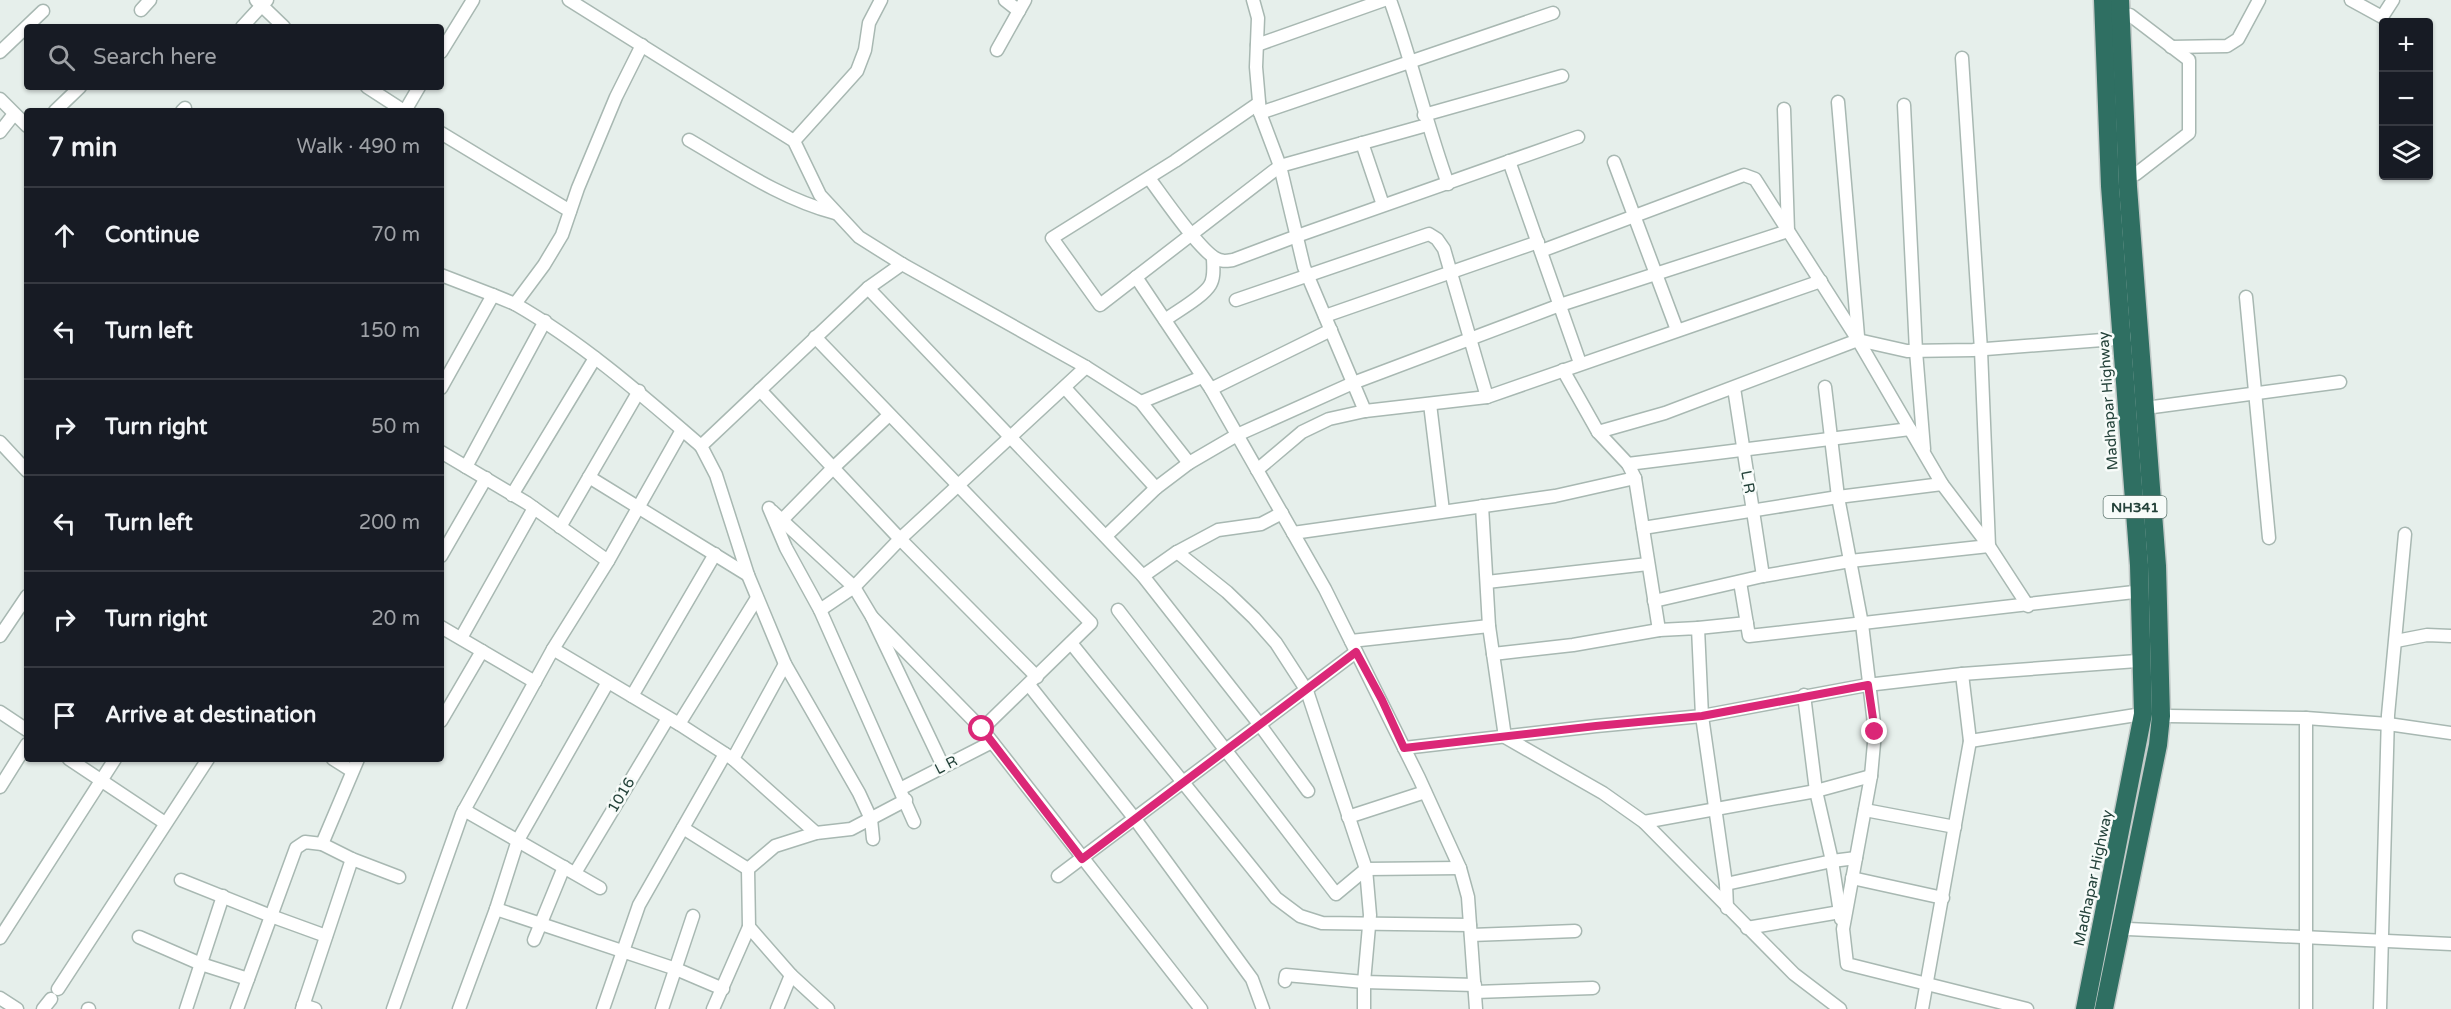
<!DOCTYPE html>
<html lang="en">
<head>
<meta charset="utf-8">
<style>
  :root { --surface:#171b24; --page:#20242c; --text:#f1f3f6; --muted:#9ea1a6; --line:#363941 }
  body { margin:0; font-family:"Varela Round",sans-serif; background:var(--page); color:var(--text) }
  .controls { position:absolute; right:18px; top:18px; display:grid; overflow:hidden; border-radius:6px; box-shadow:0 2px 4px #0004 }
  .controls button { width:54px; height:54px; display:grid; place-items:center; padding:0; border:0; border-bottom:2px solid var(--line); background:var(--surface); color:var(--text); font:30px sans-serif }
  .stop { position:absolute; width:18px; height:18px; margin:-14px; border:4px solid #db2777; border-radius:50%; background:#fff }
  .stop.end { background:#db2777; border-color:#fff; box-shadow:0 2px 6px #0008 }
  .list { margin:0; padding:0; list-style:none }
  h2 { display:flex; justify-content:space-between; align-items:center; height:78px; margin:0; padding:0 24px; font-size:26px }
  h2 small { font-size:20px; font-weight:400; color:var(--muted) }
  .list li { display:grid; grid-template-columns:39px 1fr auto; gap:18px; align-items:center; box-sizing:border-box; height:96px; padding:0 24px; border-top:2px solid var(--line) }
  .list b { display:block; font-size:22px; white-space:nowrap }
  .list em { font-size:20px; font-style:normal; color:var(--muted) }
  .icon { flex:none; width:33px; height:33px; fill:none; stroke:currentColor; stroke-width:2; stroke-linecap:round; stroke-linejoin:round }
  .map { position:relative; flex:none; width:2451px; height:1009px; overflow:hidden }
  .search { position:absolute; background:var(--surface); box-shadow:0 2px 4px #0004; left:24px; top:24px; width:420px; height:66px; display:flex; align-items:center; gap:15px; box-sizing:border-box; padding:0 21px; border-radius:6px; color:var(--muted); font-size:22px }
  .panel { position:absolute; background:var(--surface); box-shadow:0 2px 4px #0004; left:24px; top:108px; width:420px; height:654px; border-radius:6px }
  .map>svg:first-child { display:block }
  .lines { fill:none; stroke-linecap:round; stroke-linejoin:round }
  .street-casing { stroke:#a8b8b2; stroke-width:15 }
  .highway-casing { stroke:#c2cac8; stroke-width:21 }
  .street { stroke:#fff; stroke-width:12 }
  .highway { stroke:#2f6f62; stroke-width:18 }
  .route { stroke:#db2777; stroke-width:8 }
  .labels { text-anchor:middle; dominant-baseline:central; stroke-width:5; stroke-linejoin:round; paint-order:stroke }
  .shield { fill:#f7fbf9; stroke:#637a73; stroke-width:1.5 }
  .shield-label { font-size:14px; font-weight:bold; fill:#24423a }
  .street-label { font-size:15px; fill:#24423a; stroke:#f7fbf9 }
</style>
</head>
<body>
<div class="map">
<svg width="2451" height="1009" viewBox="0 0 2451 1009">
  <rect width="100%" height="100%" fill="#e6efeb"/>
  <g class="lines">
    <defs>
      <g id="street">
        <path d="M 256,0 L 284,27"/>
        <path d="M 569,0 L 794,141 L 820,195 L 859,237 L 902,264 L 1086,367 L 1141,402 L 1202,377"/>
        <path d="M 1005,0 L 1019,11"/>
        <path d="M 1253,0 L 1258,18 L 1256,67 L 1260,113 L 1280,166 L 1304,267 L 1365,411"/>
        <path d="M 1390,0 C 1412,61 1426,123 1448,184"/>
        <path d="M 2351,0 L 2382,17 L 2393,0"/>
        <path d="M 141,10 L 150,0"/>
        <path d="M 2130,15 L 2189,60 L 2189,133 L 2136,174"/>
        <path d="M 242,27 L 267,0"/>
        <path d="M 1257,45 L 1384,0"/>
        <path d="M 2171,47 L 2227,46 L 2238,39 L 2259,0"/>
        <path d="M 997,50 L 1025,0"/>
        <path d="M 0,52 L 43,11"/>
        <path d="M 441,52 L 473,0"/>
        <path d="M 367,87 L 404,111"/>
        <path d="M 0,99 L 27,126"/>
        <path d="M 1838,102 L 1858,336"/>
        <path d="M 1259,103 L 1175,161 L 1052,238 L 1100,305 L 1280,166 L 1427,125"/>
        <path d="M 1904,105 L 1916,351 L 1924,449"/>
        <path d="M 55,111 L 80,87"/>
        <path d="M 182,111 L 185,108"/>
        <path d="M 405,111 L 419,87"/>
        <path d="M 1260,113 L 1553,13"/>
        <path d="M 1424,115 L 1562,76"/>
        <path d="M 0,132 L 14,114"/>
        <path d="M 441,133 L 570,211"/>
        <path d="M 689,140 C 737,168 782,199 835,213"/>
        <path d="M 794,141 L 857,71 L 865,50 L 869,23 L 881,0"/>
        <path d="M 1362,143 L 1383,205"/>
        <path d="M 1509,161 L 1580,363"/>
        <path d="M 1614,162 L 1677,330"/>
        <path d="M 1149,178 C 1163,197 1197,247 1215,258 C 1222,262 1226,261 1233,260 L 1297,236 L 1578,137"/>
        <path d="M 1541,251 L 1744,175 L 1755,179 L 1858,340 L 1942,484 L 1989,546 L 2028,606"/>
        <path d="M 441,275 L 493,295"/>
        <path d="M 1136,277 L 1211,389 L 1325,589 L 1419,778 L 1460,868 L 1468,897 L 1476,1009"/>
        <path d="M 868,288 L 1143,576 L 1260,725 L 1308,791"/>
        <path d="M 2246,297 L 2269,538"/>
        <path d="M 1236,300 L 1429,234 L 1437,239 L 1444,249 L 1487,397"/>
        <path d="M 515,304 C 583,343 642,395 701,446"/>
        <path d="M 1325,316 L 1538,242"/>
        <path d="M 1165,320 C 1177,311 1203,297 1210,285 C 1215,277 1213,266 1213,257"/>
        <path d="M 815,337 L 1091,623 L 982,729"/>
        <path d="M 1563,370 L 1598,432 L 1628,464 L 1635,478 L 1659,630 L 1698,628 L 1702,716 L 1726,884 L 1727,908"/>
        <path d="M 1825,387 L 1838,497 L 1862,624 L 1875,732 L 1871,776 L 1843,929 L 1847,964 L 2027,1009"/>
        <path d="M 441,388 L 493,295 L 515,304 L 544,265 L 562,235 L 578,188 L 616,97 L 642,45"/>
        <path d="M 1065,388 L 1156,488"/>
        <path d="M 1734,388 L 1763,576"/>
        <path d="M 1211,389 L 1331,330"/>
        <path d="M 760,390 L 900,539 L 1037,677"/>
        <path d="M 1141,402 L 1189,463"/>
        <path d="M 1430,404 L 1443,511"/>
        <path d="M 2153,407 L 2340,382"/>
        <path d="M 1598,432 L 1665,413 L 1858,340 L 1907,351 L 1973,350 L 2128,338"/>
        <path d="M 0,442 L 27,471"/>
        <path d="M 441,452 L 527,503 L 608,561"/>
        <path d="M 1628,464 L 1910,429"/>
        <path d="M 466,467 L 545,321"/>
        <path d="M 1257,470 L 1302,432 L 1329,419 L 1365,411 L 1487,397 L 1821,281"/>
        <path d="M 589,477 L 748,575"/>
        <path d="M 512,495 L 595,358"/>
        <path d="M 1482,506 L 1489,626 L 1505,737 L 1603,793 L 1644,822 L 1794,974 L 1840,1009"/>
        <path d="M 769,508 L 786,548 L 820,610 L 914,822"/>
        <path d="M 772,511 L 854,587 L 872,617 L 943,766"/>
        <path d="M 782,520 L 833,468 L 889,415"/>
        <path d="M 560,527 L 639,391"/>
        <path d="M 1643,528 L 1838,497 L 1942,484"/>
        <path d="M 1293,533 L 1555,496 L 1635,478"/>
        <path d="M 1106,536 L 1156,488 L 1189,463 L 1237,435 L 1353,383 L 1560,305 L 1788,231 L 1784,109"/>
        <path d="M 1177,552 L 1227,592 L 1254,618 L 1276,643 L 1307,691 L 1366,869 L 1370,915 L 1364,982 L 1364,1009"/>
        <path d="M 441,556 L 486,478"/>
        <path d="M 1143,576 L 1177,552 L 1218,530 L 1261,524 L 1282,513"/>
        <path d="M 1487,582 L 1648,564"/>
        <path d="M 1740,582 L 1749,636 L 2134,592"/>
        <path d="M 1654,601 L 1763,576 L 1850,561 L 1989,546 L 1981,350 L 1962,58"/>
        <path d="M 820,610 L 854,587 L 900,539 L 1086,367"/>
        <path d="M 1118,610 L 1336,894 L 1366,869 L 1460,868"/>
        <path d="M 872,617 L 982,729 L 1201,1009"/>
        <path d="M 441,627 L 535,682"/>
        <path d="M 1698,628 L 1747,623"/>
        <path d="M 0,636 L 27,596"/>
        <path d="M 461,638 L 534,508"/>
        <path d="M 1351,641 L 1489,626"/>
        <path d="M 2396,641 L 2427,635 L 2451,636"/>
        <path d="M 1071,643 L 1276,898 L 1300,916 L 1322,923 L 1470,925"/>
        <path d="M 553,649 L 679,724 L 733,759 L 816,833"/>
        <path d="M 1493,654 L 1573,645 L 1659,630"/>
        <path d="M 1029,685 L 1135,819 L 1252,979 L 1263,1009"/>
        <path d="M 1804,695 L 1816,791 L 1832,861 L 1841,919"/>
        <path d="M 632,696 L 715,554"/>
        <path d="M 0,712 L 27,730"/>
        <path d="M 2169,716 L 2306,718 L 2388,724 L 2451,733"/>
        <path d="M 2306,718 L 2306,1009"/>
        <path d="M 441,721 L 482,651"/>
        <path d="M 679,724 L 757,598"/>
        <path d="M 1970,741 L 2136,715"/>
        <path d="M 1404,748 L 1596,726 L 1702,716 L 1867,685 L 1962,674 L 2137,661"/>
        <path d="M 69,759 L 165,823"/>
        <path d="M 333,759 L 352,771"/>
        <path d="M 733,759 L 785,664"/>
        <path d="M 0,787 L 27,744"/>
        <path d="M 900,789 L 992,742"/>
        <path d="M 464,810 L 600,888"/>
        <path d="M 1865,810 L 1955,827"/>
        <path d="M 1348,817 L 1425,792"/>
        <path d="M 1644,822 L 1816,791 L 1871,776"/>
        <path d="M 683,828 L 748,869"/>
        <path d="M 873,839 L 871,819 L 859,793 L 785,664 L 748,575 L 716,475 L 701,446 L 868,288 L 902,264"/>
        <path d="M 322,844 L 358,759"/>
        <path d="M 575,873 L 668,718"/>
        <path d="M 1058,876 L 1356,652"/>
        <path d="M 1852,878 L 1943,898"/>
        <path d="M 181,880 L 271,916 L 326,936"/>
        <path d="M 1726,884 L 1832,861 L 1856,858"/>
        <path d="M 496,909 L 676,969 L 723,989"/>
        <path d="M 1747,928 L 1840,912"/>
        <path d="M 2128,929 L 2451,944"/>
        <path d="M 1471,935 L 1575,931"/>
        <path d="M 139,937 L 201,964 L 248,979"/>
        <path d="M 0,938 L 115,759"/>
        <path d="M 534,940 L 564,867"/>
        <path d="M 1285,981 L 1286,975 L 1364,982 L 1475,985"/>
        <path d="M 58,989 L 208,759"/>
        <path d="M 1475,992 L 1593,988"/>
        <path d="M 0,998 L 17,1009"/>
        <path d="M 303,1005 L 315,1009"/>
        <path d="M 43,1009 L 51,999"/>
        <path d="M 88,1009 L 89,1009"/>
        <path d="M 186,1009 L 223,896"/>
        <path d="M 237,1009 L 296,848 L 305,842 L 322,844 L 352,859 L 399,877"/>
        <path d="M 302,1009 L 352,859"/>
        <path d="M 393,1009 L 462,814 L 553,649 L 608,561 L 682,430"/>
        <path d="M 459,1009 L 496,909 L 518,840 L 608,682"/>
        <path d="M 603,1009 L 639,905 L 725,754"/>
        <path d="M 662,1009 L 693,916"/>
        <path d="M 713,1009 L 749,927"/>
        <path d="M 777,1009 L 791,975"/>
        <path d="M 828,1009 L 791,975 L 749,927 L 748,869 L 775,846 L 816,833 L 851,829 L 906,800"/>
        <path d="M 1922,1009 L 1970,741 L 1962,674"/>
        <path d="M 2380,1009 L 2388,715 L 2405,534"/>
      </g>
      <g id="highway">
        <path d="M 2085,1009 L 2143,714 L 2139,565 L 2110,186 L 2103,0"/>
        <path d="M 2104,1009 L 2158,745 L 2161,716 L 2157,566 L 2128,187 L 2120,0"/>
      </g>
    </defs>
    <use href="#street" class="street-casing"/>
    <use href="#highway" class="highway-casing"/>
    <use href="#street" class="street"/>
    <use href="#highway" class="highway"/>
  </g>
  <g class="lines">
    <path class="route" d="M 982,729 L 1082,859 L 1356,652 L 1382,700 L 1404,748 L 1596,726 L 1702,716 L 1868,685 L 1875,732"/>
  </g>
  <g class="labels">
    <rect class="shield" x="2103.5" y="496" width="63" height="22" rx="4.5"/>
    <g class="shield-label">
      <text x="2135" y="507">NH341</text>
    </g>
    <g class="street-label">
      <text transform="translate(2108 401) rotate(-94)">Madhapar Highway</text>
      <text transform="translate(1748 482) rotate(79)">L R</text>
      <text transform="translate(946 765) rotate(-27)">L R</text>
      <text transform="translate(621 795) rotate(-59)">1016</text>
      <text transform="translate(2093 878) rotate(-78)">Madhapar Highway</text>
    </g>
  </g>
</svg>
<div class="controls">
<button>+</button>
<button>−</button>
<button><svg class="icon" aria-label="layers" viewBox="0 0 24 24"><path d="M12 4l9 5-9 5-9-5zM3 14l9 5 9-5"/></svg></button>
</div>
<div class="stop" style="left:982px;top:729px"></div>
<div class="stop end" style="left:1875px;top:732px"></div>
<div class="search"><svg class="icon" aria-label="search" viewBox="0 0 24 24"><circle cx="10" cy="10" r="6"/><path d="M15 15l6 6"/></svg>Search here</div>
<section class="panel">
<h2>7 min<small>Walk · 490 m</small></h2>
<ul class="list">
<li><svg class="icon" aria-label="ahead" viewBox="0 0 24 24"><path d="M12 20V5M6 11l6-6 6 6"/></svg><div><b>Continue</b></div><em>70 m</em></li>
<li><svg class="icon" aria-label="left" viewBox="0 0 24 24"><path d="M17 20v-9H6M10 6l-5 5 5 5"/></svg><div><b>Turn left</b></div><em>150 m</em></li>
<li><svg class="icon" aria-label="right" viewBox="0 0 24 24"><path d="M7 20v-9h11M14 6l5 5-5 5"/></svg><div><b>Turn right</b></div><em>50 m</em></li>
<li><svg class="icon" aria-label="left" viewBox="0 0 24 24"><path d="M17 20v-9H6M10 6l-5 5 5 5"/></svg><div><b>Turn left</b></div><em>200 m</em></li>
<li><svg class="icon" aria-label="right" viewBox="0 0 24 24"><path d="M7 20v-9h11M14 6l5 5-5 5"/></svg><div><b>Turn right</b></div><em>20 m</em></li>
<li><svg class="icon" aria-label="arrive" viewBox="0 0 24 24"><path d="M6 21V4h12l-3 4 3 4H6"/></svg><div><b>Arrive at destination</b></div></li>
</ul>
</section>
</div>
</body>
</html>
